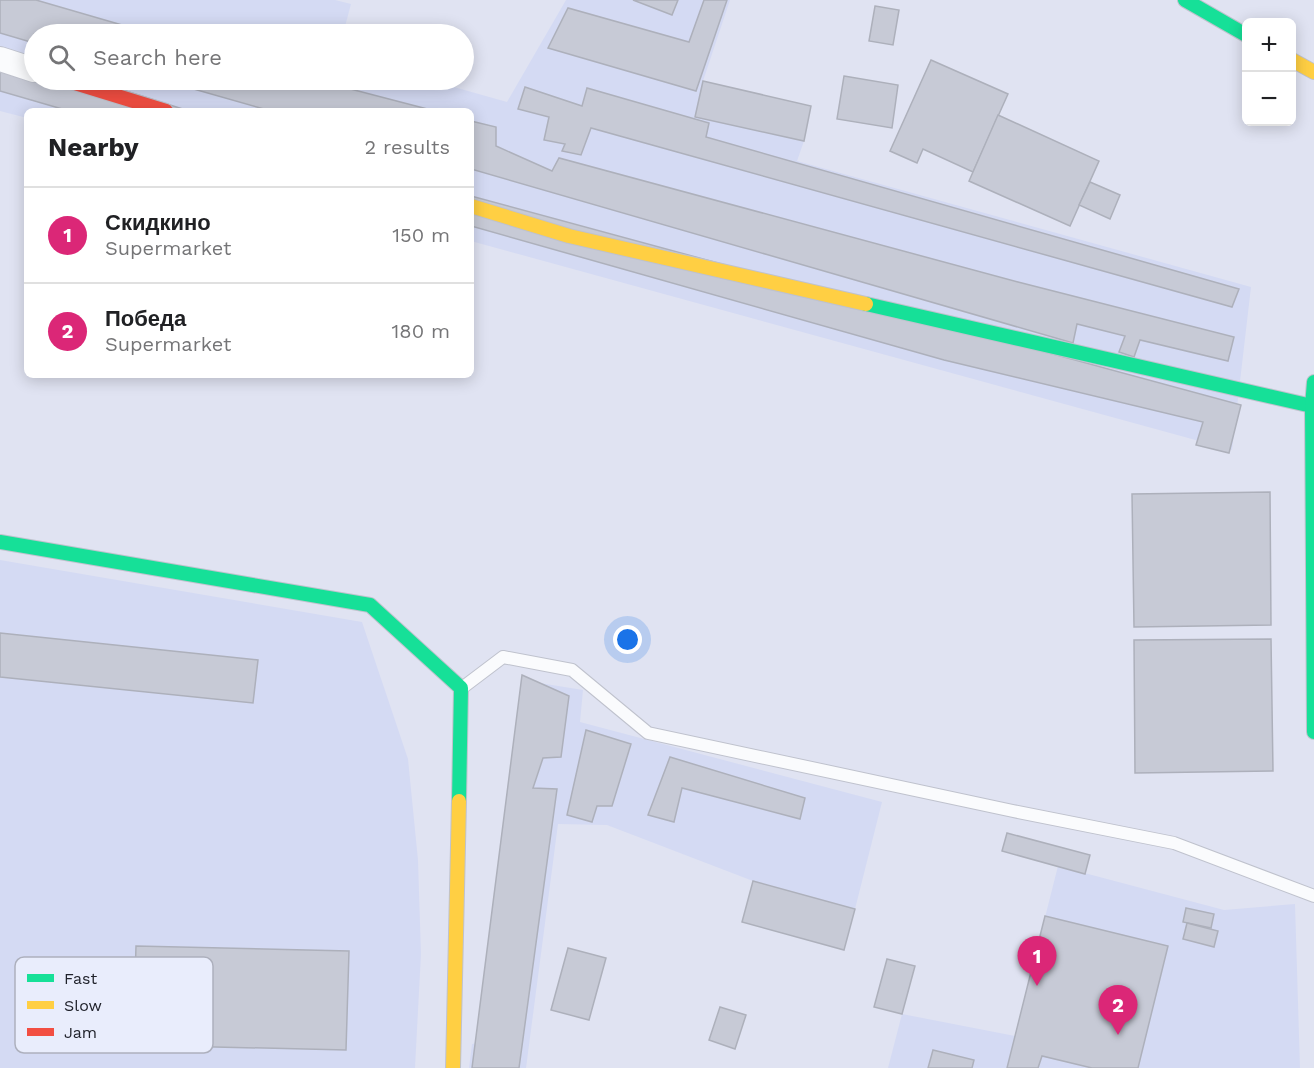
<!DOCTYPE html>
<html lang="en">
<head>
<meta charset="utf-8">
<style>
  :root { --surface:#fff; --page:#f6f6f6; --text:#202124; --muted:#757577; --line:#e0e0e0; --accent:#db2777 }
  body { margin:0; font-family:"Work Sans",sans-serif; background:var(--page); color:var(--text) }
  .controls { position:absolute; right:18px; top:18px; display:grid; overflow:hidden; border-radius:9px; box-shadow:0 3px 15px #0003 }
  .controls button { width:54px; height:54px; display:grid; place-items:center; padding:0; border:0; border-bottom:2px solid var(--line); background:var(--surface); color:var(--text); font:30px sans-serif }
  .you { position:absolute; left:628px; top:640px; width:21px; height:21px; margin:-15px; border:4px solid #fff; border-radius:50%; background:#1a73e8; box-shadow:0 0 0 9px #1a73e833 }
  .badge { display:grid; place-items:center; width:39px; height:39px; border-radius:50%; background:var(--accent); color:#fff; font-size:20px; font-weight:700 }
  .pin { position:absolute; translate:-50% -50px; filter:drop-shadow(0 2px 3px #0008) }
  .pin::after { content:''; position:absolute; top:32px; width:21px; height:18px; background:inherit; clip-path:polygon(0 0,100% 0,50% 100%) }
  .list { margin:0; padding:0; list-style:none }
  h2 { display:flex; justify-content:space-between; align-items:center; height:78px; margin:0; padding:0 24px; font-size:26px }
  h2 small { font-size:20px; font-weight:400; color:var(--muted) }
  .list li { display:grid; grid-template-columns:39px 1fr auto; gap:18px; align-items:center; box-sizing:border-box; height:96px; padding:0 24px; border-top:2px solid var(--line) }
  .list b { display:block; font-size:22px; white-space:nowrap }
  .list p { margin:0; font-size:20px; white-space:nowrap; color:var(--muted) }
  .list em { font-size:20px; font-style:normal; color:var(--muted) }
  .icon { flex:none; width:33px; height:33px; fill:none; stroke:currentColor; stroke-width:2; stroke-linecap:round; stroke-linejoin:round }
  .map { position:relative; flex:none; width:1314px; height:1068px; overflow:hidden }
  .search { position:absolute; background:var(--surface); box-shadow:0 3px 15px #0003; left:24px; top:24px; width:450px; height:66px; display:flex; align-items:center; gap:15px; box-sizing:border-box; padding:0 21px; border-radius:33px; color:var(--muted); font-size:22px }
  .panel { position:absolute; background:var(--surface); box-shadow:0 3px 15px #0003; left:24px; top:108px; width:450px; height:270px; border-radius:9px }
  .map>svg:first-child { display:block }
  .built { fill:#d4daf3 }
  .building { fill:#c7cad6; stroke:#adb0bb; stroke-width:1.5 }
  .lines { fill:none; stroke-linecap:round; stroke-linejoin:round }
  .lane-casing { stroke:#bfc2cd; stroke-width:14 }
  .street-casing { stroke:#bfc2cd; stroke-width:26 }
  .fast-casing { stroke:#bfc2cd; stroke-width:16 }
  .slow-casing { stroke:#bfc2cd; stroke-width:16 }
  .jam-casing { stroke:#bfc2cd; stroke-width:16 }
  .lane { stroke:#fafbfd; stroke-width:12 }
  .street { stroke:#fafbfd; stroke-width:24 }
  .fast { stroke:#16e098; stroke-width:14 }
  .slow { stroke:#ffcf43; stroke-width:14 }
  .jam { stroke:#f24e42; stroke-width:14 }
  .key { fill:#e9edfc; stroke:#adb0bd; stroke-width:1.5 }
  .key-label { font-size:16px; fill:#20222b }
</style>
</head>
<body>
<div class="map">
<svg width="1314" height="1068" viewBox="0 0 1314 1068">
  <rect width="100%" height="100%" fill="#e0e3f2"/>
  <g class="built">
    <path d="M 0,0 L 335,0 L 351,4 L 343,34 L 34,34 L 34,80 L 429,80 L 507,102 L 566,0 L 730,0 L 703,81 L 695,117 L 804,141 L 797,161 L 1251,287 L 1232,450 L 471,241 L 471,111 L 27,111 L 27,118 L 0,111 Z"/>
    <path d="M 0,560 L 362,622 L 408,759 L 418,860 L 421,954 L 415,1068 L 0,1068 Z"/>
    <path d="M 521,680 L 583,690 L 580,722 L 882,802 L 855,909 L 753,881 L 607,825 L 558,824 L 526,1068 L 469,1068 L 472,1044 L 499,1039 L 508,822 Z"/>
    <path d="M 1058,866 L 1224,910 L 1295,904 L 1300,1068 L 888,1068 L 902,1014 L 1015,1036 Z"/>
  </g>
  <g class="building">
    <path d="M 0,0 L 36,0 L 153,34 L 34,34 L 34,43 L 0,33 Z"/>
    <path d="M 633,0 L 678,0 L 672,15 Z"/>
    <path d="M 704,0 L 727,0 L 696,91 L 548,48 L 568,8 L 689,42 Z"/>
    <path d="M 875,6 L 899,10 L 893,45 L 869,41 Z"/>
    <path d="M 0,50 L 34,80 L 91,80 L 189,111 L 69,111 L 0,91 Z"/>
    <path d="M 931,60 L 1008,94 L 973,172 L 923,149 L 917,163 L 890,151 Z"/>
    <path d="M 844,76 L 898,85 L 892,128 L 837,119 Z"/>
    <path d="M 162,80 L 316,80 L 435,111 L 271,111 Z"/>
    <path d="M 703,81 L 811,106 L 804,141 L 695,117 Z"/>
    <path d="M 525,87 L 582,106 L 587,88 L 709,123 L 706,137 L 1239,289 L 1232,307 L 591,128 L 581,155 L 562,151 L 565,144 L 544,140 L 549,117 L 518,109 Z"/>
    <path d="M 998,115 L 1099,161 L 1070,226 L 969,181 Z"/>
    <path d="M 471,121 L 496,127 L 496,146 L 552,171 L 559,158 L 1018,282 L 1234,337 L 1228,361 L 1140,340 L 1134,357 L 1119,352 L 1125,336 L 1077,324 L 1073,343 L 471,169 Z"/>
    <path d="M 1090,182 L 1120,195 L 1110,219 L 1079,205 Z"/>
    <path d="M 471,196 L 1241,405 L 1229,453 L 1196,445 L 1203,422 L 944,360 L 471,226 Z"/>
    <path d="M 1270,492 L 1271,625 L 1134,627 L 1132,494 Z"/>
    <path d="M 0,633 L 258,660 L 253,703 L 0,677 Z"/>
    <path d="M 1271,639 L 1273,771 L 1135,773 L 1134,640 Z"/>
    <path d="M 522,675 L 569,696 L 561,757 L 543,758 L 533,788 L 557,789 L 519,1068 L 472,1068 Z"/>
    <path d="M 586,730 L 631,744 L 612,806 L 597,806 L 592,822 L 567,815 Z"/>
    <path d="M 670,757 L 805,798 L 800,819 L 682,788 L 674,822 L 648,815 Z"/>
    <path d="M 1007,833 L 1090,855 L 1085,874 L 1002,851 Z"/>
    <path d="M 753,881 L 855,909 L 844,950 L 742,922 Z"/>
    <path d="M 1186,908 L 1214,914 L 1211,928 L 1183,922 Z"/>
    <path d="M 1045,916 L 1168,946 L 1138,1068 L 1092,1068 L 1042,1056 L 1038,1068 L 1007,1068 Z"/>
    <path d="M 1187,923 L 1218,931 L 1214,947 L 1183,939 Z"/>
    <path d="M 136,946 L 349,951 L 346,1050 L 133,1045 Z"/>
    <path d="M 568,948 L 606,958 L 589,1020 L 551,1010 Z"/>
    <path d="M 887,959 L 915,966 L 902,1014 L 874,1007 Z"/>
    <path d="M 720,1007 L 746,1015 L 735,1049 L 709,1040 Z"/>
    <path d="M 933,1050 L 974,1060 L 972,1068 L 928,1068 Z"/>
  </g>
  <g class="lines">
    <defs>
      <path id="lane" d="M 462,688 L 503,657 L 572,670 L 648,733 L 1013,811 L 1174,843 L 1314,896"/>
      <path id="street" d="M 0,59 L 34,70"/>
      <g id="fast">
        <path d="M 1185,0 L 1246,35"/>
        <path d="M 866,304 L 1312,406"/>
        <path d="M 1314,382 L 1312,406 L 1314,732"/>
        <path d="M 0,542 L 370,605 L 461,688 L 459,801"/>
      </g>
      <g id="slow">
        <path d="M 1292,60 L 1314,72"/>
        <path d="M 471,206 L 569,236 L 866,304"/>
        <path d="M 453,1068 L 459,801"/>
      </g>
      <path id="jam" d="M 65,80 L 166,111"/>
    </defs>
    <use href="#lane" class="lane-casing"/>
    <use href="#street" class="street-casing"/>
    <use href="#fast" class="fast-casing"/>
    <use href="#slow" class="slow-casing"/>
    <use href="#jam" class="jam-casing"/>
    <use href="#lane" class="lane"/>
    <use href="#street" class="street"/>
    <use href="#fast" class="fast"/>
    <use href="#slow" class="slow"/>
    <use href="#jam" class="jam"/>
  </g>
  <rect x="15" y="957" width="198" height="96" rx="9" class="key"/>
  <rect x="27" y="974" width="27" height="8" fill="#16e098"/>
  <rect x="27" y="1001" width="27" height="8" fill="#ffcf43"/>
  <rect x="27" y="1028" width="27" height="8" fill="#f24e42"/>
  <g class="key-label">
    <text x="64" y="984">Fast</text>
    <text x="64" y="1011">Slow</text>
    <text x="64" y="1038">Jam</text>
  </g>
</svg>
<div class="controls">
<button>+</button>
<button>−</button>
</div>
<div class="you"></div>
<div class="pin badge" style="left:1037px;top:986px">1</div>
<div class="pin badge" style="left:1118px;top:1035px">2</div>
<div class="search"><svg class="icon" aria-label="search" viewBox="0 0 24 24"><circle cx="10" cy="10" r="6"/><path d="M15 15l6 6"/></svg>Search here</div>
<section class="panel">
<h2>Nearby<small>2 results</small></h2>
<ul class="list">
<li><span class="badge">1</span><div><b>Скидкино</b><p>Supermarket</p></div><em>150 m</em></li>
<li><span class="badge">2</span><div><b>Победа</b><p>Supermarket</p></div><em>180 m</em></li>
</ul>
</section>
</div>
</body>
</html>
